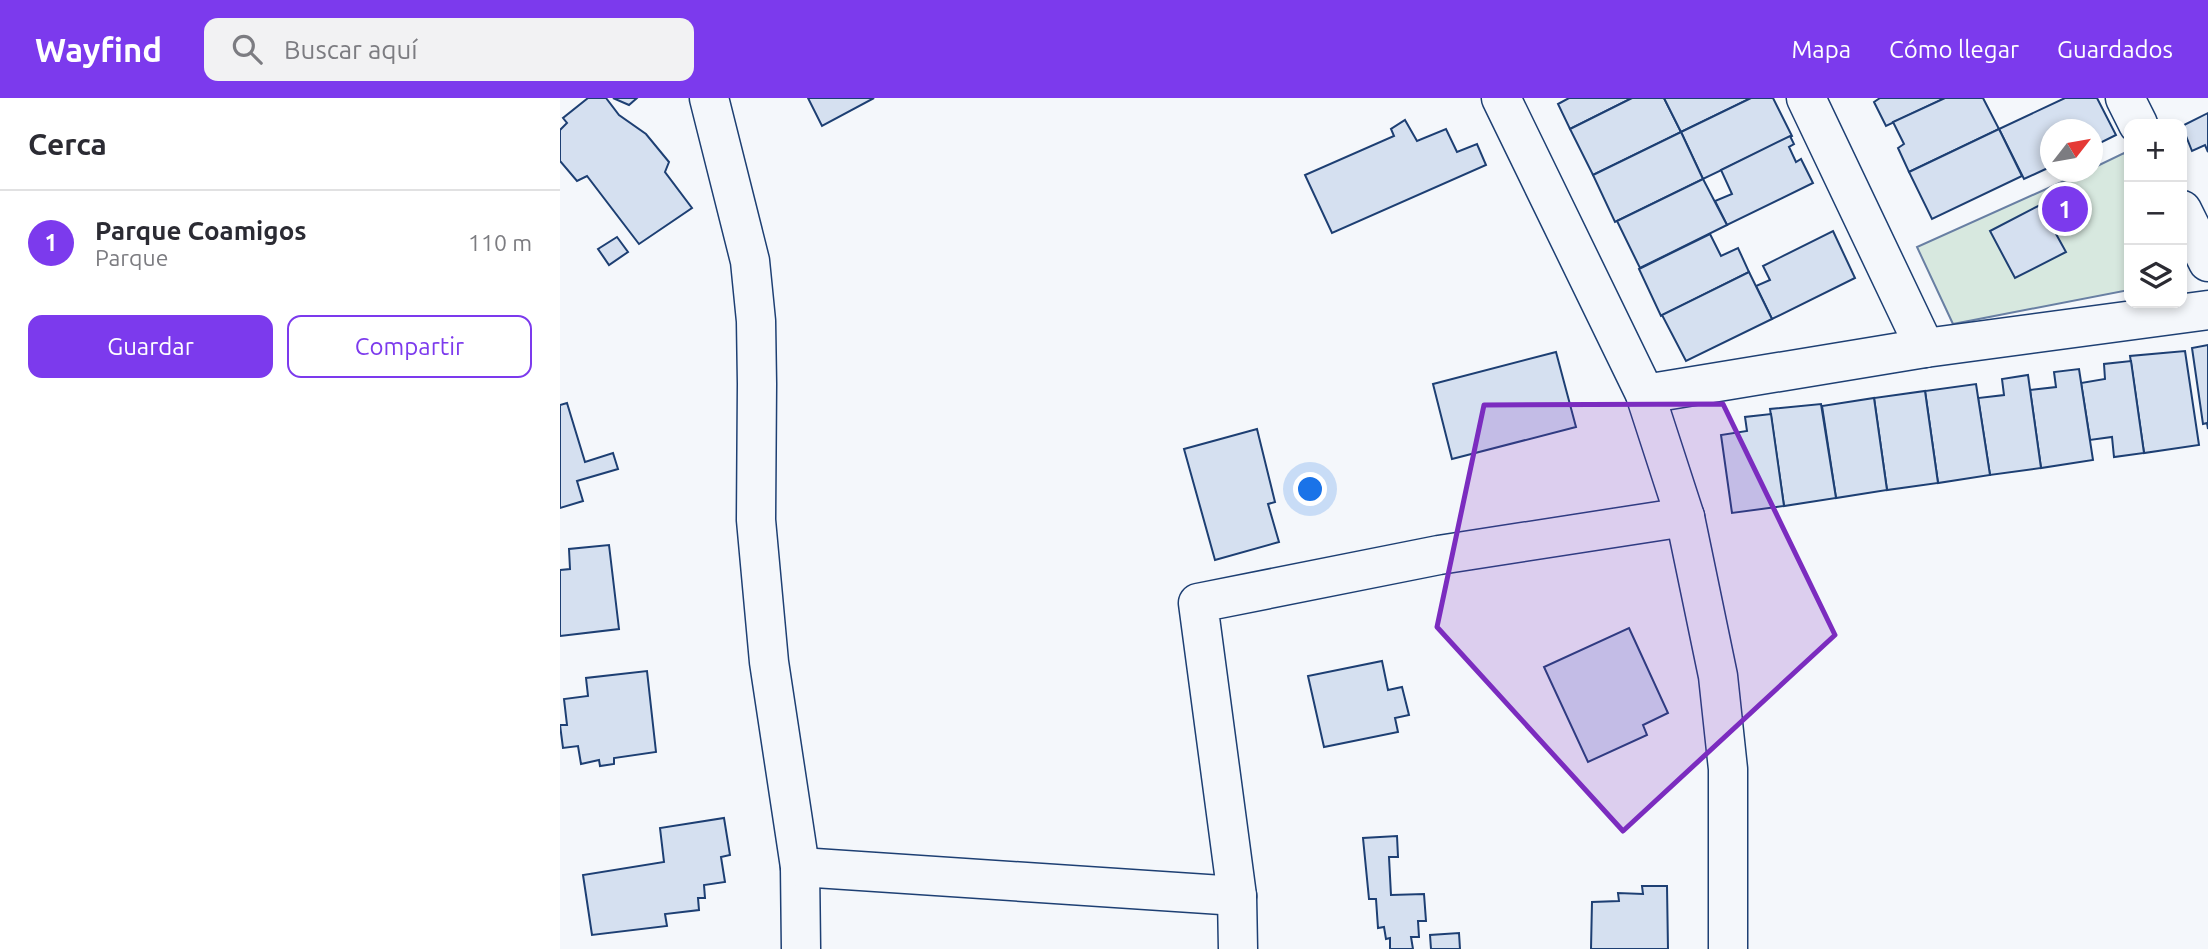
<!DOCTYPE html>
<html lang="es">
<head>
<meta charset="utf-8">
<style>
  :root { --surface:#fff; --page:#f2f2f3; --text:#2b2b33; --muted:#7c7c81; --line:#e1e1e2; --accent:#7c3aed }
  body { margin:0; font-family:Ubuntu,sans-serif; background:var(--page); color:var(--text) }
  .controls { position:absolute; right:21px; top:21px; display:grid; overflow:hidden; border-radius:14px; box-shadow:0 4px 10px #0003 }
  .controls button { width:63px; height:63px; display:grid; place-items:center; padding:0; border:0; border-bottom:2px solid var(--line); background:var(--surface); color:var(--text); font:35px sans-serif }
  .compass { position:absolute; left:1480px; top:21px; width:63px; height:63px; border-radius:50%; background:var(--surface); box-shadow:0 4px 10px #0003; rotate:59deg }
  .you { position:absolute; left:751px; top:392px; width:24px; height:24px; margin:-18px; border:5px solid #fff; border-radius:50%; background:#1a73e8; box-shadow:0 0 0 10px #1a73e833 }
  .badge { display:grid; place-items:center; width:46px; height:46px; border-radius:50%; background:var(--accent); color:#fff; font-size:23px; font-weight:700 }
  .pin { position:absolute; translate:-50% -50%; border:4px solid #fff; box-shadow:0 2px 7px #0006 }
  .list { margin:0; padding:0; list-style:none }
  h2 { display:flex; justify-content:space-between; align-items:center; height:91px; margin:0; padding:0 28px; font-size:30px }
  h2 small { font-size:23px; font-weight:400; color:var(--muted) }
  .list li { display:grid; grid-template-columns:46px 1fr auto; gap:21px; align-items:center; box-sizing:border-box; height:105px; padding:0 28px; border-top:2px solid var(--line) }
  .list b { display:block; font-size:26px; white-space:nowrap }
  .list p { margin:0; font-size:23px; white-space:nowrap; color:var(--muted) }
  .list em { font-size:23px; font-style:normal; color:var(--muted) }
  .actions { display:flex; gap:14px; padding:21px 28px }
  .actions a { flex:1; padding:16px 0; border:2px solid var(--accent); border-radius:14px; text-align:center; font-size:24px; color:var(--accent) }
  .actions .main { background:var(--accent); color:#fff }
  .icon { flex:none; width:38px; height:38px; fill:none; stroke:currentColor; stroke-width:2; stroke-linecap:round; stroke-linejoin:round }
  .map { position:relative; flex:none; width:1648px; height:851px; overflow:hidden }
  header { display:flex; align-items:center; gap:42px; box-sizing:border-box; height:98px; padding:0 35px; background:var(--accent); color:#fff }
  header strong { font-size:33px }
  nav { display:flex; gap:38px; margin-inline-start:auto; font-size:24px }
  .search { width:490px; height:63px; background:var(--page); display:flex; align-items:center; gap:18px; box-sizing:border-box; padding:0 24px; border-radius:14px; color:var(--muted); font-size:26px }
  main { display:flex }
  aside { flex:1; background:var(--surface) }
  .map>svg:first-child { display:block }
  .green { fill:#d7e8df; stroke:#687fa3; stroke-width:2 }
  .building { fill:#d5e0f0; stroke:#1d3f73; stroke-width:2 }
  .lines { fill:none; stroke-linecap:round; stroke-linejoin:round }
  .street-casing { stroke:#1d3f73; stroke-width:41 }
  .street { stroke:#f4f7fb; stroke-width:38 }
  .marked { fill:#7b2cbf; fill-opacity:0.2; stroke:#7b2cbf; stroke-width:5; stroke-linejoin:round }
</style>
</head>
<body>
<header>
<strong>Wayfind</strong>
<div class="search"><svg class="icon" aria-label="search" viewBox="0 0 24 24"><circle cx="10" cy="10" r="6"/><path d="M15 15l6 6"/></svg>Buscar aquí</div>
<nav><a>Mapa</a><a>Cómo llegar</a><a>Guardados</a></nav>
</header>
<main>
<aside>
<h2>Cerca<small></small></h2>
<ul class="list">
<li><span class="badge">1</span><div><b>Parque Coamigos</b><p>Parque</p></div><em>110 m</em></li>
</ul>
<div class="actions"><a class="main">Guardar</a><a>Compartir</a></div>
</aside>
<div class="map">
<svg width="1648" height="851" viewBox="0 0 1648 851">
  <rect width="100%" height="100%" fill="#f4f7fb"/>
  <path class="green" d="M 1564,55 L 1569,64 L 1569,192 L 1393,226 L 1357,149 L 1524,74 L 1532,74 L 1533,70 Z"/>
  <g class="building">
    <path d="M 28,0 L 46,0 L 59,17 L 86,36 L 109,64 L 105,74 L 132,110 L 79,146 L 27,78 L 17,83 L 0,63 L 0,32 L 7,25 L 3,20 Z"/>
    <path d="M 53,0 L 77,0 L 69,7 Z"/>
    <path d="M 248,0 L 314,0 L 262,28 Z"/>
    <path d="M 1009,0 L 1072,0 L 1010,31 L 998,6 Z"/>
    <path d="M 1072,0 L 1104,0 L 1121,34 L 1033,77 L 1010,31 Z"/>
    <path d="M 1104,0 L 1191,0 L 1121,34 Z"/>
    <path d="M 1191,0 L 1213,0 L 1232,38 L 1143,81 L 1121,34 Z"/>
    <path d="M 1320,0 L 1385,0 L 1326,28 L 1314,4 Z"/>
    <path d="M 1385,0 L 1423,0 L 1439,31 L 1349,74 L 1338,50 L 1344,46 L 1333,24 Z"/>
    <path d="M 1505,0 L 1537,0 L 1556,37 L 1532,49 L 1532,32 L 1490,32 L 1490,69 L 1464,81 L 1439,31 Z"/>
    <path d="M 1648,15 L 1648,54 L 1645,47 L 1632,53 L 1622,28 Z"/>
    <path d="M 845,22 L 857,43 L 886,31 L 897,54 L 917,46 L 926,67 L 772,135 L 745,77 L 834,38 L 831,31 Z"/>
    <path d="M 1439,31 L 1462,78 L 1372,121 L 1349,74 Z"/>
    <path d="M 1121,34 L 1143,81 L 1055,124 L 1033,77 Z"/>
    <path d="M 1230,38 L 1234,46 L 1229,49 L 1236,64 L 1241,61 L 1253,85 L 1167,127 L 1155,103 L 1172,96 L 1161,72 Z"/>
    <path d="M 1143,81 L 1167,127 L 1080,170 L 1057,123 Z"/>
    <path d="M 1480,107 L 1506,154 L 1455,180 L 1430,133 Z"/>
    <path d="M 1273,133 L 1295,180 L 1212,221 L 1196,188 L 1210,182 L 1203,168 Z"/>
    <path d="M 1150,136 L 1161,158 L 1178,150 L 1189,174 L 1101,218 L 1079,171 Z"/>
    <path d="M 57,139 L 68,154 L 49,167 L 38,151 Z"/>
    <path d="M 1189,174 L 1212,221 L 1126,263 L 1102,217 Z"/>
    <path d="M 1648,247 L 1648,331 L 1647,325 L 1643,326 L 1632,250 Z"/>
    <path d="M 1625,253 L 1639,347 L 1584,355 L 1570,258 Z"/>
    <path d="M 996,254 L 1016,329 L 892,361 L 873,286 Z"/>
    <path d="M 1571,263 L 1584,355 L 1554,359 L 1552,339 L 1530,342 L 1521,285 L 1545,281 L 1544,266 Z"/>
    <path d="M 1519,271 L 1533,362 L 1481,370 L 1470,292 L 1496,289 L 1494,274 Z"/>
    <path d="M 1468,277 L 1481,370 L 1430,377 L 1418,300 L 1444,297 L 1442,281 Z"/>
    <path d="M 1416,286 L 1430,377 L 1378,385 L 1365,293 Z"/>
    <path d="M 1365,293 L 1378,385 L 1327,392 L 1314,300 Z"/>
    <path d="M 1314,300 L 1327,392 L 1276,400 L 1262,308 Z"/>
    <path d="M 7,305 L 25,364 L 53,355 L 58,371 L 17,383 L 23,403 L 0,410 L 0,307 Z"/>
    <path d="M 1261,306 L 1276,400 L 1224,408 L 1210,311 Z"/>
    <path d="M 1211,316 L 1224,408 L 1172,415 L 1161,337 L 1187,333 L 1185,319 Z"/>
    <path d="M 697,331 L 715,404 L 708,406 L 719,444 L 655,462 L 624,351 Z"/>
    <path d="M 49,447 L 59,531 L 0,538 L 0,472 L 10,471 L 9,451 Z"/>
    <path d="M 1069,530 L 1108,615 L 1083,627 L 1087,637 L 1028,664 L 984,569 Z"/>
    <path d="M 822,563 L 828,592 L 842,589 L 849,617 L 835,620 L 838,634 L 764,649 L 748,578 Z"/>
    <path d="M 87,573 L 96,654 L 54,660 L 54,666 L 40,668 L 39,662 L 21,666 L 18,648 L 3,650 L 0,627 L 7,627 L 4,601 L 28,598 L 26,580 Z"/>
    <path d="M 164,720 L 170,757 L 161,759 L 165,784 L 144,787 L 145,800 L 138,800 L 139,812 L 105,816 L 107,828 L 32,837 L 23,777 L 104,764 L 100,730 Z"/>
    <path d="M 837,738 L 838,759 L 829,759 L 831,797 L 864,796 L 866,823 L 858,823 L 859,839 L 851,839 L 853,851 L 830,851 L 830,840 L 826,841 L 824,829 L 818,830 L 816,801 L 809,801 L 803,740 Z"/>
    <path d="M 1082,788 L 1107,788 L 1108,851 L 1031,851 L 1032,804 L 1059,803 L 1058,795 L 1083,796 Z"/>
    <path d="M 899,835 L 900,851 L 871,851 L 870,837 Z"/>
  </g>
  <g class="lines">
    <defs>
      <g id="street">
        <path d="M 149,0 L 190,163 L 196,223 L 197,286 L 196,422 L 209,564 L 240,769 L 241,851"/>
        <path d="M 941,0 L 1085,296 L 1125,419 L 1158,578 L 1168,671 L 1168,851"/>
        <path d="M 1246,0 L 1365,250"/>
        <path d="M 1565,0 L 1578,26"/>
        <path d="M 1622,112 L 1648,164"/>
        <path d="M 1085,296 L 1365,250 L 1648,212"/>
        <path d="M 240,769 L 677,798"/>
        <path d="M 678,851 L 677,798 L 638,505 L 879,457 L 1125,419"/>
      </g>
    </defs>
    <use href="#street" class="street-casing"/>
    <use href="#street" class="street"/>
  </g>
  <path class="marked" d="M 1163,306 L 1275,537 L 1063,733 L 877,529 L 924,307 Z"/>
</svg>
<div class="controls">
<button>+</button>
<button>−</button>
<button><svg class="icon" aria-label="layers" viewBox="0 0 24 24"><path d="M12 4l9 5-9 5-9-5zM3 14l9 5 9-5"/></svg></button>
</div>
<svg class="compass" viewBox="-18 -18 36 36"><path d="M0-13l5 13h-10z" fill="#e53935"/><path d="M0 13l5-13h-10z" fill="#7c7c81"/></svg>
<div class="you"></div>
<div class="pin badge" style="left:1505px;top:111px">1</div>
</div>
</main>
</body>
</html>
